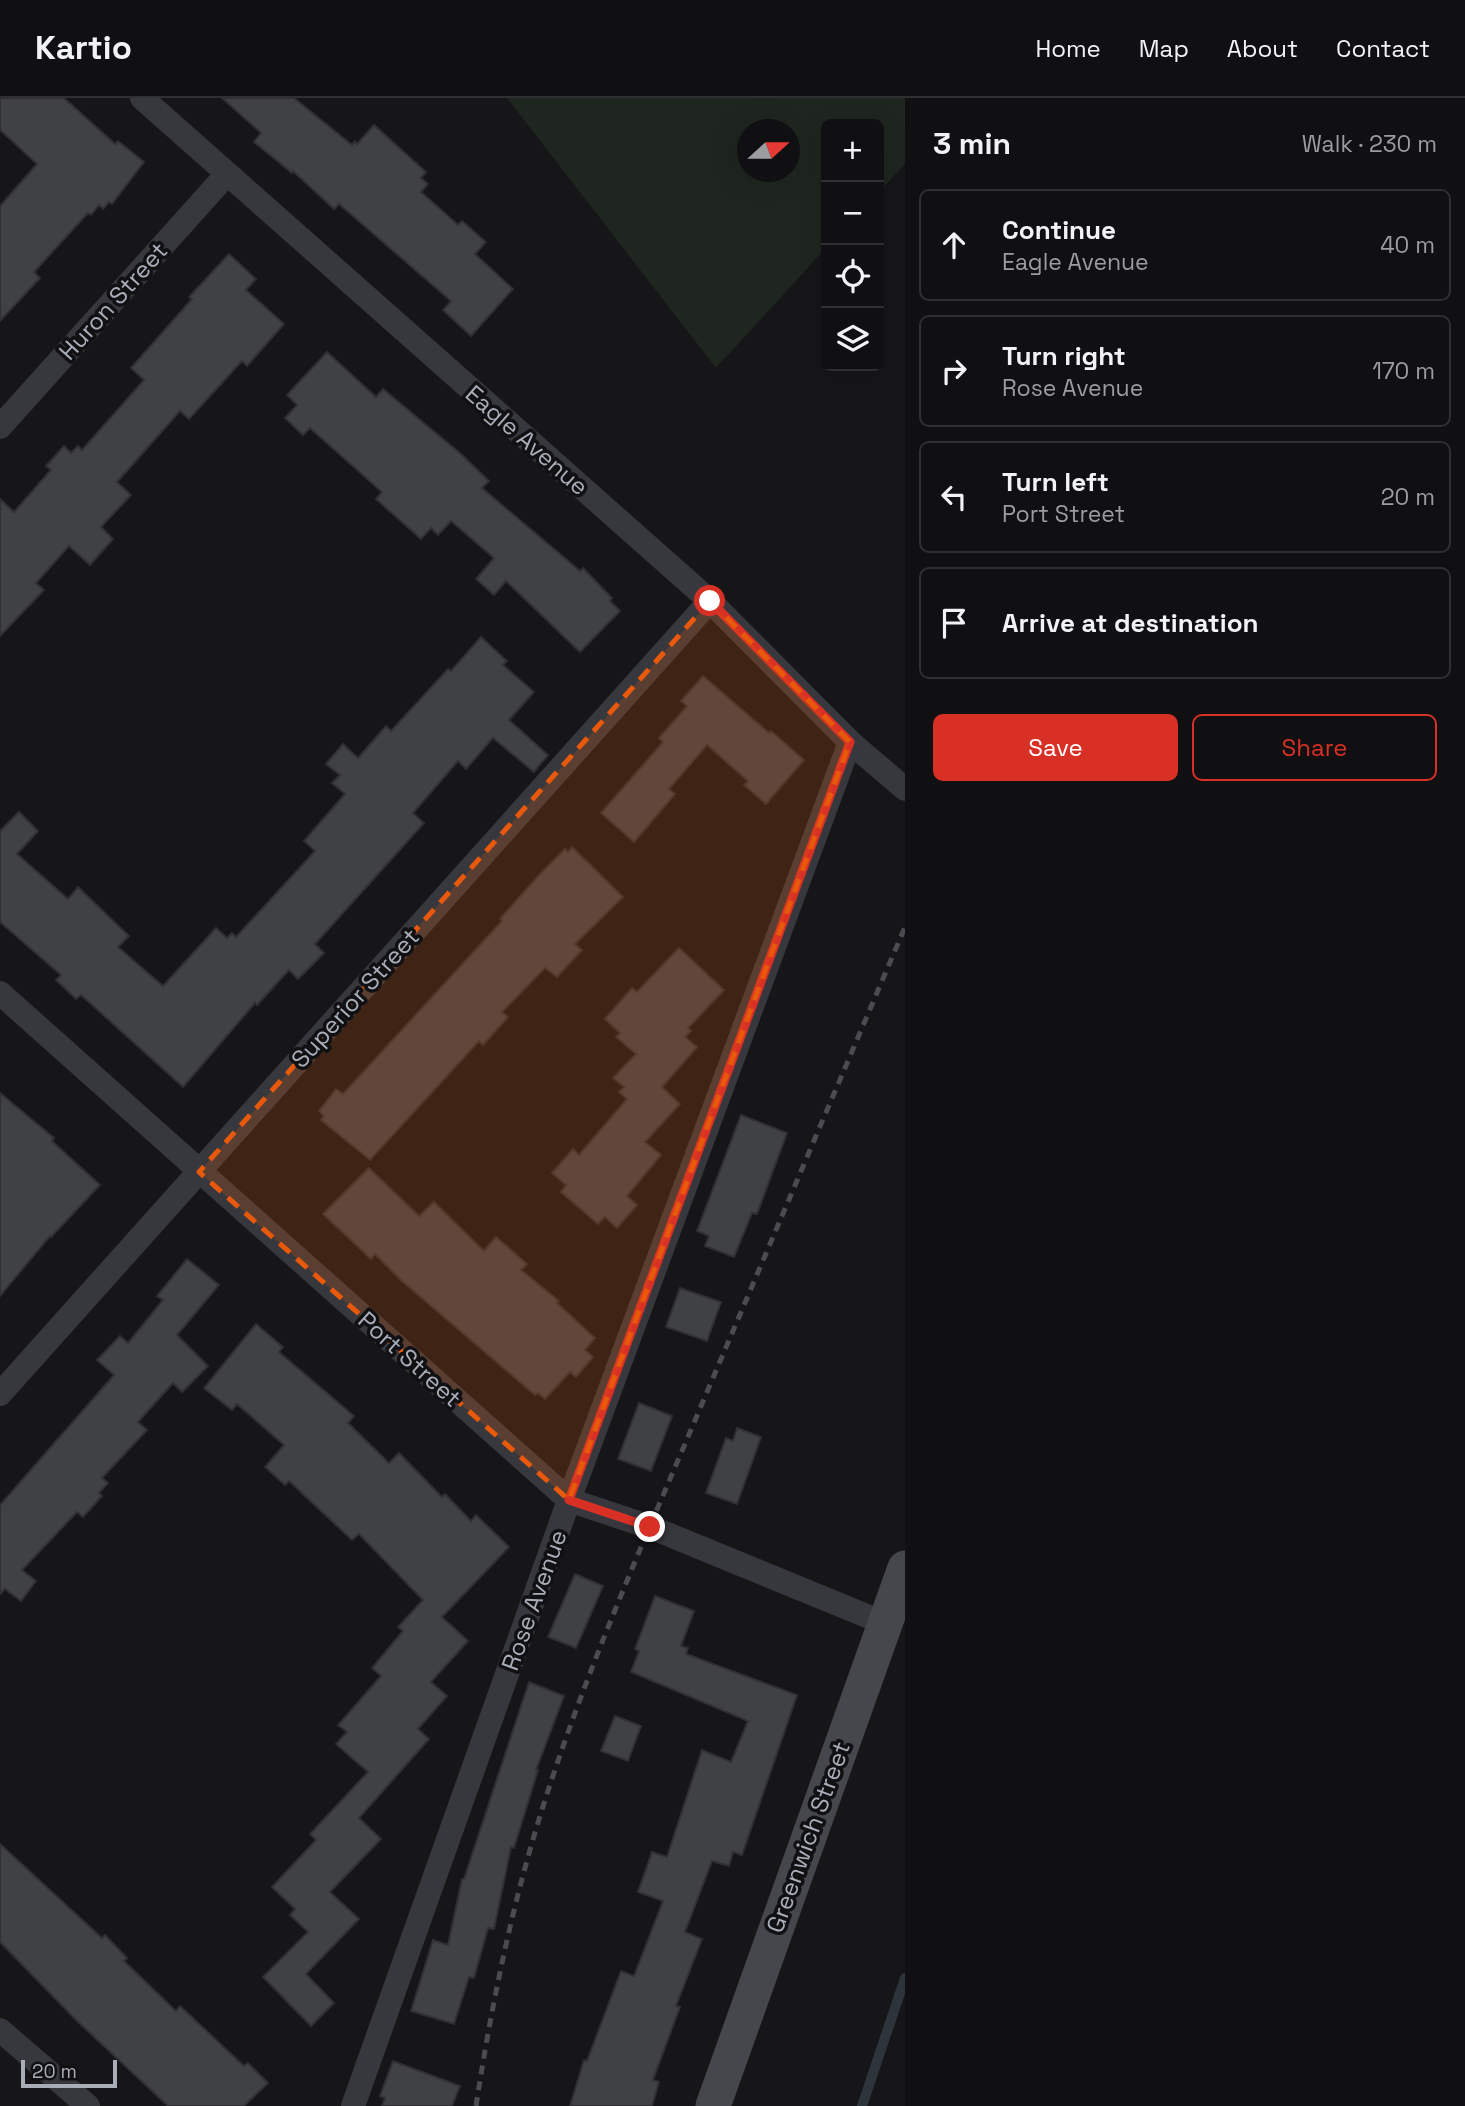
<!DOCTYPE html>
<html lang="en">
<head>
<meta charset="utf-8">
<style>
  :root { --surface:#101012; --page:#1e1e20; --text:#f1f3f6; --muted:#9c9d9f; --line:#303032; --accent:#d93025 }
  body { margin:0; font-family:"Space Grotesk",sans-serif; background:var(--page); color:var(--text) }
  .controls { position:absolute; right:21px; top:21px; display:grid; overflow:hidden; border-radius:10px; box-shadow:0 7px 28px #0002 }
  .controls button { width:63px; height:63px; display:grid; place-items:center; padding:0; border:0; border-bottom:2px solid var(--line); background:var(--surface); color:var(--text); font:35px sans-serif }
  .compass { position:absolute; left:737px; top:21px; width:63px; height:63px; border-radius:50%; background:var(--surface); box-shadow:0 7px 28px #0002; rotate:69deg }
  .scale { position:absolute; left:21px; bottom:18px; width:96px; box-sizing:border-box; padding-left:7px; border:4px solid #a8adb8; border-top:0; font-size:19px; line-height:24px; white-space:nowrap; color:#a8adb8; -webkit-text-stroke:5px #111113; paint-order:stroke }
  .stop { position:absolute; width:21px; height:21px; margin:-16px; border:5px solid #d93025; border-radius:50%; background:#fff }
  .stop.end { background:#d93025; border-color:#fff; box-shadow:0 2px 7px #0008 }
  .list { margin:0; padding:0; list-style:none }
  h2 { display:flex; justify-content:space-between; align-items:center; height:91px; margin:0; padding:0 28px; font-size:30px }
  h2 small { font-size:23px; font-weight:400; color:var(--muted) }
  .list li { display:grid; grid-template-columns:46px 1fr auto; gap:21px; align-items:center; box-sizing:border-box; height:112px; margin:0 14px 14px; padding:0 14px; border:2px solid var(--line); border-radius:10px }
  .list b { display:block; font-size:26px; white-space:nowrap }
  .list p { margin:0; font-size:23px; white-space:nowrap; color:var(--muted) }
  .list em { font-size:23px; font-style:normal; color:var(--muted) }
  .actions { display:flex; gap:14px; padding:21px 28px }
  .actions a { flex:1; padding:16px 0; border:2px solid var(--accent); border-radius:10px; text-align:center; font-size:24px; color:var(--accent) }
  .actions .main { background:var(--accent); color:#fff }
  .icon { flex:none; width:38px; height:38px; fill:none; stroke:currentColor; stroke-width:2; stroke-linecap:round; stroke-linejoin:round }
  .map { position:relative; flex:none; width:905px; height:2008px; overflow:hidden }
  header { display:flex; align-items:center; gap:42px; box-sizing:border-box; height:98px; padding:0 35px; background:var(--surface); border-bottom:2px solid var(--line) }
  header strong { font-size:33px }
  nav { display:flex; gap:38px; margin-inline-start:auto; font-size:24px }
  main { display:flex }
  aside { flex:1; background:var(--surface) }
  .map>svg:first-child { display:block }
  .green { fill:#1e261f; fill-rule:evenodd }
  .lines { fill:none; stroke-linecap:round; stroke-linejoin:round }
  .stream { stroke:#2c353c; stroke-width:10 }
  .building { fill:#404145; stroke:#303034; stroke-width:2 }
  .street { stroke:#37383d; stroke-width:24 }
  .secondary { stroke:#45474d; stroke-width:35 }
  .rail { stroke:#4a4c52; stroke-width:5; stroke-dasharray:9 7; stroke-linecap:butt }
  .route { stroke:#d93025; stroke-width:9 }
  .marked { fill:#e8590c; fill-opacity:0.2; stroke:#e8590c; stroke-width:5; stroke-dasharray:14 9; stroke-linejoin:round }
  .labels { text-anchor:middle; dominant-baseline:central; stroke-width:7; stroke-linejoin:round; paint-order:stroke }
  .street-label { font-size:24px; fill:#a8adb8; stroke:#111113 }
</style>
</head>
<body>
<header>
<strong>Kartio</strong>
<nav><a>Home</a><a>Map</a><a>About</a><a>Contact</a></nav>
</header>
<main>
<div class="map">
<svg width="905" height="2008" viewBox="0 0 905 2008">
  <rect width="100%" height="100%" fill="#161618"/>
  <path class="green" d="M 507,0 L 905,0 L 905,66 L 879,94 L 879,26 L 826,26 L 826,150 L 716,270 ZM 748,32 L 790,32 L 790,74 L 748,74 Z"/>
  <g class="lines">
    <path class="stream" d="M 862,2008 L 905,1880"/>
  </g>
  <g class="building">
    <path d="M 0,0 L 64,0 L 115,46 L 118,43 L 144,64 L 112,106 L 109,104 L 103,111 L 99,107 L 91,117 L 88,115 L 34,174 L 40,180 L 0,223 L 0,108 L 37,66 L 0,32 Z"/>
    <path d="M 222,0 L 294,0 L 352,47 L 355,43 L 357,46 L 374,27 L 426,74 L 421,80 L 428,86 L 421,94 L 458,127 L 462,123 L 486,144 L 475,156 L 513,191 L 471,238 L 443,212 L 451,203 L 339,106 L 334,111 L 293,73 L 292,75 L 254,44 L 261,35 Z"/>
    <path d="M 229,156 L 256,181 L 246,192 L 284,226 L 247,268 L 242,263 L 189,321 L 180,313 L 117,384 L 131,397 L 101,429 L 113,441 L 90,467 L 69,448 L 36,485 L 44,492 L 0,538 L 0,401 L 14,414 L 51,372 L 46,368 L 64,348 L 71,355 L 78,348 L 82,352 L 144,282 L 131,270 L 192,201 L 189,199 Z"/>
    <path d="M 327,254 L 376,299 L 383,291 L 461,356 L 489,383 L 482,390 L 580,473 L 583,470 L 612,500 L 610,503 L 620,513 L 580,554 L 506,483 L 494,497 L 476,481 L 494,460 L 451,423 L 438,437 L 431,430 L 421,441 L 376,401 L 382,394 L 310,330 L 303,337 L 285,320 L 297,307 L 287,297 Z"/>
    <path d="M 481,539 L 507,563 L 503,567 L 534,594 L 509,622 L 548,657 L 534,674 L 493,640 L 466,671 L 458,663 L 413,715 L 424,725 L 315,846 L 324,855 L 298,881 L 289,872 L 257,907 L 255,905 L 183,989 L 81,897 L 76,901 L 56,882 L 61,877 L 0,824 L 0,733 L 19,714 L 38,733 L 17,756 L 68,801 L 78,789 L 129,838 L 118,849 L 163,888 L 216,830 L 227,840 L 232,835 L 236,839 L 315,753 L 304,743 L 345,696 L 332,685 L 340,677 L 326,666 L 343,646 L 358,660 L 386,628 L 391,633 L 448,571 L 451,573 Z"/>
    <path d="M 703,578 L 769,635 L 771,633 L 804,662 L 766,706 L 744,687 L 748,683 L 707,647 L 669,691 L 675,696 L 634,744 L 601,715 L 663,644 L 659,640 L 687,608 L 681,603 Z"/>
    <path d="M 572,749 L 623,799 L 575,846 L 582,852 L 557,879 L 545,870 L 502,914 L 508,919 L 483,947 L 479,943 L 370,1062 L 321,1022 L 324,1018 L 319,1013 L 336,991 L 343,996 L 502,823 L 500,821 L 540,776 L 565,751 L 568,754 Z"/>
    <path d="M 679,850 L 724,892 L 688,930 L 691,933 L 685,939 L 697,949 L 662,989 L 680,1006 L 645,1044 L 661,1057 L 627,1098 L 637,1107 L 617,1130 L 605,1119 L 598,1126 L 561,1094 L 566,1087 L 552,1075 L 573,1051 L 579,1057 L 627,1001 L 619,994 L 624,989 L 613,980 L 636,956 L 616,939 L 620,935 L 605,921 L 632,890 L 637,894 Z"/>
    <path d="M 0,995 L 54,1040 L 52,1043 L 100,1087 L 51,1139 L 50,1138 L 0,1198 Z"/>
    <path d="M 741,1017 L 787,1035 L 757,1116 L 752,1115 L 734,1159 L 705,1148 L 709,1138 L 697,1133 Z"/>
    <path d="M 369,1070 L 419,1118 L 434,1104 L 484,1153 L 496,1139 L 527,1166 L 521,1172 L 559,1203 L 557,1205 L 595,1240 L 585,1252 L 593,1259 L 576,1279 L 570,1274 L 545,1301 L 538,1295 L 535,1297 L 402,1183 L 375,1156 L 371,1161 L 323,1116 Z"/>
    <path d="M 187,1161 L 219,1187 L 177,1237 L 208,1268 L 182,1294 L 173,1285 L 138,1324 L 147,1332 L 102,1380 L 108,1385 L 99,1395 L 102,1398 L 83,1419 L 77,1414 L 22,1472 L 36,1483 L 21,1503 L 5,1491 L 0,1496 L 0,1407 L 114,1277 L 97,1262 L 120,1238 L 128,1245 L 163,1202 L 157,1198 Z"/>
    <path d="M 680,1190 L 721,1204 L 707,1243 L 666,1229 Z"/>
    <path d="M 256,1226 L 283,1249 L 279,1254 L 354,1318 L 348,1325 L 389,1365 L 399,1355 L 442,1399 L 445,1396 L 471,1423 L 476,1417 L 509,1449 L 442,1519 L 468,1543 L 431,1584 L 447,1598 L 418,1631 L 429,1641 L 359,1720 L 381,1741 L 330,1794 L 359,1821 L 306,1876 L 334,1905 L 311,1928 L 263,1879 L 308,1834 L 290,1817 L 295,1811 L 272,1789 L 316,1742 L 310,1736 L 368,1674 L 336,1646 L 347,1634 L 338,1627 L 381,1578 L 372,1570 L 403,1533 L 398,1529 L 423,1502 L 359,1436 L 352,1442 L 289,1383 L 285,1387 L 265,1369 L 284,1347 L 237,1306 L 232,1312 L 204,1290 Z"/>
    <path d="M 639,1305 L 672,1318 L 651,1373 L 618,1361 Z"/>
    <path d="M 737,1330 L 761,1339 L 737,1406 L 706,1395 L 726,1340 L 733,1343 Z"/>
    <path d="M 575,1476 L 603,1488 L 576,1550 L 548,1539 Z"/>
    <path d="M 655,1498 L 694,1513 L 681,1548 L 688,1550 L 686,1556 L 797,1597 L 742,1757 L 733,1754 L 729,1768 L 712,1763 L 685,1834 L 702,1841 L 676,1908 L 680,1909 L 653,1982 L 659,1984 L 652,2008 L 570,2008 L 584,1962 L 587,1963 L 621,1873 L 634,1878 L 663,1803 L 638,1794 L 652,1754 L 667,1759 L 702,1652 L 731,1664 L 748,1623 L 631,1574 L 639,1553 L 635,1551 Z"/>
    <path d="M 529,1584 L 564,1598 L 536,1672 L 538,1672 L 514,1750 L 511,1749 L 494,1831 L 488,1830 L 474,1880 L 469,1879 L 454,1926 L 411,1913 L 433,1842 L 448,1847 L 462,1781 L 464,1781 Z"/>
    <path d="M 615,1618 L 641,1628 L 628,1663 L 601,1653 Z"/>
    <path d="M 0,1746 L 102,1840 L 105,1837 L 127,1860 L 124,1863 L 176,1913 L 180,1908 L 244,1968 L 248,1965 L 268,1985 L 244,2008 L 168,2008 L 76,1922 L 0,1844 Z"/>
    <path d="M 393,1963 L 460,1988 L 452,2008 L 382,2008 L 385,2000 L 380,1998 Z"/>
  </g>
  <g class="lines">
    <g class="street">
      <path d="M 142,0 L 710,503 L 850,644 L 905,691"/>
      <path d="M 0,329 L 227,76"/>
      <path d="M 0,895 L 569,1402 L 650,1429 L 884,1525"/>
      <path d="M 0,1296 L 710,503"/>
      <path d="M 0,1932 L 88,2008"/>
      <path d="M 353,2008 L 569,1402 L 850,644"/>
    </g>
    <path class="secondary" d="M 713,2008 L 905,1470"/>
    <path class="rail" d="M 476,2008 C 491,1910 511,1812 540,1718 C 585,1573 648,1434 707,1294 C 773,1139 839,984 905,829"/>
  </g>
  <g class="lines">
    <path class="route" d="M 650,1429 L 569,1402 L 850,644 L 710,503"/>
  </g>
  <path class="marked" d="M 710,503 L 850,644 L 569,1402 L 199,1074 Z"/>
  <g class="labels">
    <g class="street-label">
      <text transform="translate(113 203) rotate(-48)">Huron Street</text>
      <text transform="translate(527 342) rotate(41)">Eagle Avenue</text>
      <text transform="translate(355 900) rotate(-48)">Superior Street</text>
      <text transform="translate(410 1261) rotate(42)">Port Street</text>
      <text transform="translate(534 1502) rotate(-70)">Rose Avenue</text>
      <text transform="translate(808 1739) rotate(-70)">Greenwich Street</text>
    </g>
  </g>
</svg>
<div class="controls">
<button>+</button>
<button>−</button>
<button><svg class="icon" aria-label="locate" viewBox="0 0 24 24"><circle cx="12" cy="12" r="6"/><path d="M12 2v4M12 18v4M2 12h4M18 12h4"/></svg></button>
<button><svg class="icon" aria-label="layers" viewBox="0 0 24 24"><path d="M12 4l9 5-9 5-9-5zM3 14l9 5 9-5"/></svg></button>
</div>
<svg class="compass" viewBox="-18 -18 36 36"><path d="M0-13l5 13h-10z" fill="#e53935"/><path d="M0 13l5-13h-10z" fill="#9c9d9f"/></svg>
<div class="scale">20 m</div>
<div class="stop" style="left:710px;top:503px"></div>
<div class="stop end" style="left:650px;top:1429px"></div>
</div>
<aside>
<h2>3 min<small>Walk · 230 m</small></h2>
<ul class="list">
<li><svg class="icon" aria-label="ahead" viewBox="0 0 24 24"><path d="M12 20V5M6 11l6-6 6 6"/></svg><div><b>Continue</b><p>Eagle Avenue</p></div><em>40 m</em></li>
<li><svg class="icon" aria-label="right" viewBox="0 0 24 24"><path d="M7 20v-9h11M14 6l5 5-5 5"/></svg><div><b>Turn right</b><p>Rose Avenue</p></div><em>170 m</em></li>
<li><svg class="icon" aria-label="left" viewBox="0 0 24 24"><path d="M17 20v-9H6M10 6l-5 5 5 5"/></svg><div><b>Turn left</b><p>Port Street</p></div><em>20 m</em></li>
<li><svg class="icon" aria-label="arrive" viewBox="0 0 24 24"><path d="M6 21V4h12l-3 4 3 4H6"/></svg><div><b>Arrive at destination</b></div></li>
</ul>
<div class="actions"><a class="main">Save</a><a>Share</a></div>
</aside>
</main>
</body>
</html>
